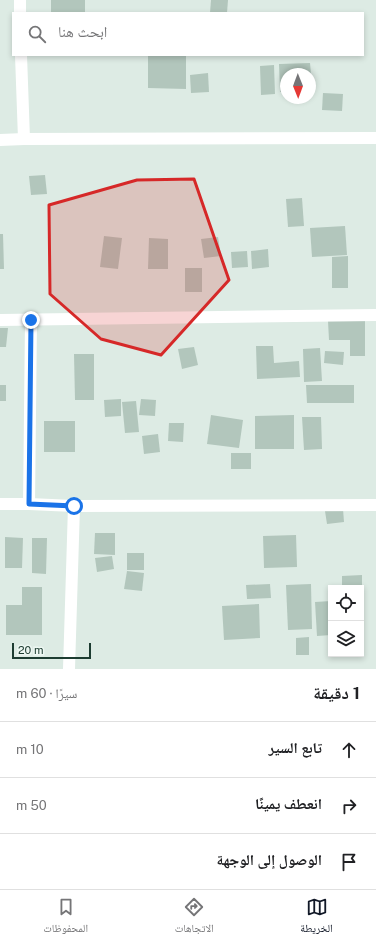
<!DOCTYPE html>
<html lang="ar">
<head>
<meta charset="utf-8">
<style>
  :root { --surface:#fff; --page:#f2f2f2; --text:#202124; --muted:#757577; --line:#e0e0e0; --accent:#111827 }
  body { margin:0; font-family:"Public Sans","Noto Naskh Arabic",sans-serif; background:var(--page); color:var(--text); direction:rtl }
  .controls { position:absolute; right:12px; bottom:12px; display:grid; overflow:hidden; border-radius:0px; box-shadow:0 2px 6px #0003 }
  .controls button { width:36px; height:36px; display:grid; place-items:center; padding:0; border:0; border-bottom:1px solid var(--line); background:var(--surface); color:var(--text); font:20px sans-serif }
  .compass { position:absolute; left:280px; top:68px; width:36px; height:36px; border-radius:50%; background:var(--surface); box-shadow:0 2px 6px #0003; rotate:179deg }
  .scale { position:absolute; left:12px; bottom:10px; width:79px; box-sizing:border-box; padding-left:4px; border:2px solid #1d3c31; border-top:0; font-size:11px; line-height:14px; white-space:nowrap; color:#1d3c31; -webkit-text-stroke:3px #edf7f2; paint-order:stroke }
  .stop { position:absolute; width:12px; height:12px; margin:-9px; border:3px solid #1a73e8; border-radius:50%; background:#fff }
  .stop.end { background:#1a73e8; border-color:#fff; box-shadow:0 1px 4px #0008 }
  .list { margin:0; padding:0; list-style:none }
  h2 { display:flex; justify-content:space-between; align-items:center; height:52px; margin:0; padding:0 16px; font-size:17px }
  h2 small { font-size:13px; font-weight:400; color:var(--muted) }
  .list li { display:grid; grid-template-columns:26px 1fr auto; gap:12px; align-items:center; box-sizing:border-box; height:56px; padding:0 16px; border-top:1px solid var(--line) }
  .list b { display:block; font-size:15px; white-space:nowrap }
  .list em { font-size:13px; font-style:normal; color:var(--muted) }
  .icon { flex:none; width:22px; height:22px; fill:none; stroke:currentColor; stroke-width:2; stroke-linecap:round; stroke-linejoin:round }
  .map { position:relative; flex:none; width:376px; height:669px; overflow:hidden; direction:ltr }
  .search { position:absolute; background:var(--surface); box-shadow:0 2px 6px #0003; left:12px; right:12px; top:12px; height:44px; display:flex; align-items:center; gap:10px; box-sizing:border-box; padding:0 14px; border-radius:0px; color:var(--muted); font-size:15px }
  .sheet { height:220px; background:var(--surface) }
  nav { display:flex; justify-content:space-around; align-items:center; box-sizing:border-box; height:56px; border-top:1px solid var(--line); background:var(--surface); font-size:11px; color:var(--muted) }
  nav a { display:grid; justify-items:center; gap:2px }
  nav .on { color:var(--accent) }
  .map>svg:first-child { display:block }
  .building { fill:#b2c6bc }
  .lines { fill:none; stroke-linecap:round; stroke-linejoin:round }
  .minor { stroke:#fff; stroke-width:12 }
  .route { stroke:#1a73e8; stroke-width:5 }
  .marked { fill:#d62828; fill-opacity:0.2; stroke:#d62828; stroke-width:3; stroke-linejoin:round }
</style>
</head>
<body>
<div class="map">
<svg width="376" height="669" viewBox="0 0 376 669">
  <rect width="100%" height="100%" fill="#ddebe4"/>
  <g class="building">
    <rect x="51" y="0" width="34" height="13"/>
    <path d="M 211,0 L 228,0 L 227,13 L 210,13 Z"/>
    <path d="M 148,55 L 186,56 L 186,89 L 148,88 Z"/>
    <path d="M 310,63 L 311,74 L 286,74 L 286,92 L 280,92 L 279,64 Z"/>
    <path d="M 274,65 L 275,94 L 261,95 L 260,66 Z"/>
    <path d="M 208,73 L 209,92 L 191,93 L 190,75 Z"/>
    <path d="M 323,93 L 343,94 L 342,111 L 322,110 Z"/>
    <path d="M 45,175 L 47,194 L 31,195 L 29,176 Z"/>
    <path d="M 302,198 L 304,226 L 288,227 L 286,199 Z"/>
    <path d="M 345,226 L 347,255 L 312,257 L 310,228 Z"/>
    <path d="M 0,234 L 3,234 L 4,269 L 0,269 Z"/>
    <path d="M 104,236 L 122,238 L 118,269 L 100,267 Z"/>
    <path d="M 218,237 L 221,256 L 204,258 L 201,239 Z"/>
    <path d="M 149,238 L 168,239 L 168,269 L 148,269 Z"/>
    <path d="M 268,249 L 269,267 L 252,269 L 251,251 Z"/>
    <path d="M 247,251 L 248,267 L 232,268 L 231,252 Z"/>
    <path d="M 348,256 L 348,288 L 332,288 L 332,257 Z"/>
    <rect x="185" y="268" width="17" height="24"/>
    <path d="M 328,321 L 365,321 L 365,356 L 350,356 L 350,340 L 329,340 Z"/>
    <path d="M 0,328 L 8,328 L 6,347 L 0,347 Z"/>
    <path d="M 256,346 L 273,346 L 274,363 L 299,361 L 300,377 L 257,379 Z"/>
    <path d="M 194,347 L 198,365 L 182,369 L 178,349 Z"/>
    <path d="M 320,348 L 322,381 L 304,382 L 303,349 Z"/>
    <path d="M 325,351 L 344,352 L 343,365 L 324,363 Z"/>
    <path d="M 74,354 L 94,354 L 94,400 L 75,400 Z"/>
    <rect x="0" y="385" width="6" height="16"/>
    <path d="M 306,385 L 354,385 L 354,403 L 307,403 Z"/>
    <path d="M 121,399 L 121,416 L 105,417 L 104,400 Z"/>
    <path d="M 141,399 L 156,400 L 155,416 L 139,415 Z"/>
    <path d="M 136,401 L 139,432 L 125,433 L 122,402 Z"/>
    <path d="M 211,415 L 243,420 L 239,448 L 207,444 Z"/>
    <path d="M 294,415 L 294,449 L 255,449 L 255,416 Z"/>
    <path d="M 302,417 L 321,417 L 322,449 L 304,450 Z"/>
    <rect x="44" y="421" width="31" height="31"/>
    <path d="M 169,423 L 184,423 L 183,442 L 168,441 Z"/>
    <path d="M 158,434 L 160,452 L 144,454 L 142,436 Z"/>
    <rect x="231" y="453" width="20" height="16"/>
    <path d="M 343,509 L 344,522 L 327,524 L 325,511 Z"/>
    <path d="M 95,533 L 115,533 L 115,555 L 94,554 Z"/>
    <path d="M 296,535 L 297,567 L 264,568 L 263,536 Z"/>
    <path d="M 5,537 L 23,538 L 22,568 L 5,568 Z"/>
    <path d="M 32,538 L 47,538 L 46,574 L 32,573 Z"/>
    <rect x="127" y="553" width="17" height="17"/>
    <path d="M 112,556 L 114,569 L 97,572 L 95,558 Z"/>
    <path d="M 127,571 L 144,573 L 142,591 L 124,589 Z"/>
    <path d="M 362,575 L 362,588 L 342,588 L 342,576 Z"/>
    <path d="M 270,584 L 271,598 L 247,599 L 246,585 Z"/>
    <path d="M 311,584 L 312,629 L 288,630 L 286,585 Z"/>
    <path d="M 22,587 L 42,587 L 42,635 L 6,635 L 6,605 L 22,605 Z"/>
    <path d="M 331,601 L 331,635 L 317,636 L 315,602 Z"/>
    <path d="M 259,604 L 260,638 L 224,640 L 222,606 Z"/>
    <path d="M 309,637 L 309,655 L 296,655 L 296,638 Z"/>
  </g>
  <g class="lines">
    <g class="minor">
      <path d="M 20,0 L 20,13"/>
      <path d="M 21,55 L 24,139"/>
      <path d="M 0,140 L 24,139 L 376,138"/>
      <path d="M 0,320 L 376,315"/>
      <path d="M 0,504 L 29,504 L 74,506 L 376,505"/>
      <path d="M 29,504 L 31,320"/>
      <path d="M 69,669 L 74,506"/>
    </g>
  </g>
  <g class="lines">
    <path class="route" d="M 31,320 L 29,504 L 74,506"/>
  </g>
  <path class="marked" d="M 194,179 L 229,280 L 161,355 L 101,339 L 50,294 L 49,205 L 137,180 Z"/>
</svg>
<div class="controls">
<button><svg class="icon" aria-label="locate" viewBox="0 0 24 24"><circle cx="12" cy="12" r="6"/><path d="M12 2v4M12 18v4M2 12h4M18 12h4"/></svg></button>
<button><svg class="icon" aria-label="layers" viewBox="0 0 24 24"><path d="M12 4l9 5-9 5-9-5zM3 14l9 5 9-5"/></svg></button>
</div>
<svg class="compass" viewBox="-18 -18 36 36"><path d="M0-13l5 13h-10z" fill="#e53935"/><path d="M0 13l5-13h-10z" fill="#757577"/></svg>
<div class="scale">20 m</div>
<div class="stop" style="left:74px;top:506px"></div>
<div class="stop end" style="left:31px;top:320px"></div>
<div class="search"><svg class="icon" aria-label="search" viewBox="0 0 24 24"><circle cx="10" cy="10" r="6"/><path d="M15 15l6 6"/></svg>ابحث هنا</div>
</div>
<section class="sheet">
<h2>1 دقيقة<small>سيرًا · 60 m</small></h2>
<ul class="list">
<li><svg class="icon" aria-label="ahead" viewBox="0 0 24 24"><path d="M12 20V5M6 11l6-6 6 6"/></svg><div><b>تابع السير</b></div><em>10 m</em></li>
<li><svg class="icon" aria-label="right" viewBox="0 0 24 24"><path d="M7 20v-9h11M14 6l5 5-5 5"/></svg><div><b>انعطف يمينًا</b></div><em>50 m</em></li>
<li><svg class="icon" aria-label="arrive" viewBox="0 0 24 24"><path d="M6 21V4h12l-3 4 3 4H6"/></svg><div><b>الوصول إلى الوجهة</b></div></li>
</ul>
</section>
<nav>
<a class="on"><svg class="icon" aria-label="map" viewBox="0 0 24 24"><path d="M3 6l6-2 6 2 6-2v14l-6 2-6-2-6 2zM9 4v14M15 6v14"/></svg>الخريطة</a>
<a><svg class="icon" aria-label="directions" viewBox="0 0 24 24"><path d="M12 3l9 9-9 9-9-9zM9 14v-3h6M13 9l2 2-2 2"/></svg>الاتجاهات</a>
<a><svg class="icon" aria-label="saved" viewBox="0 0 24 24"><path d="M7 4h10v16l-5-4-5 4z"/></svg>المحفوظات</a>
</nav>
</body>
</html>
